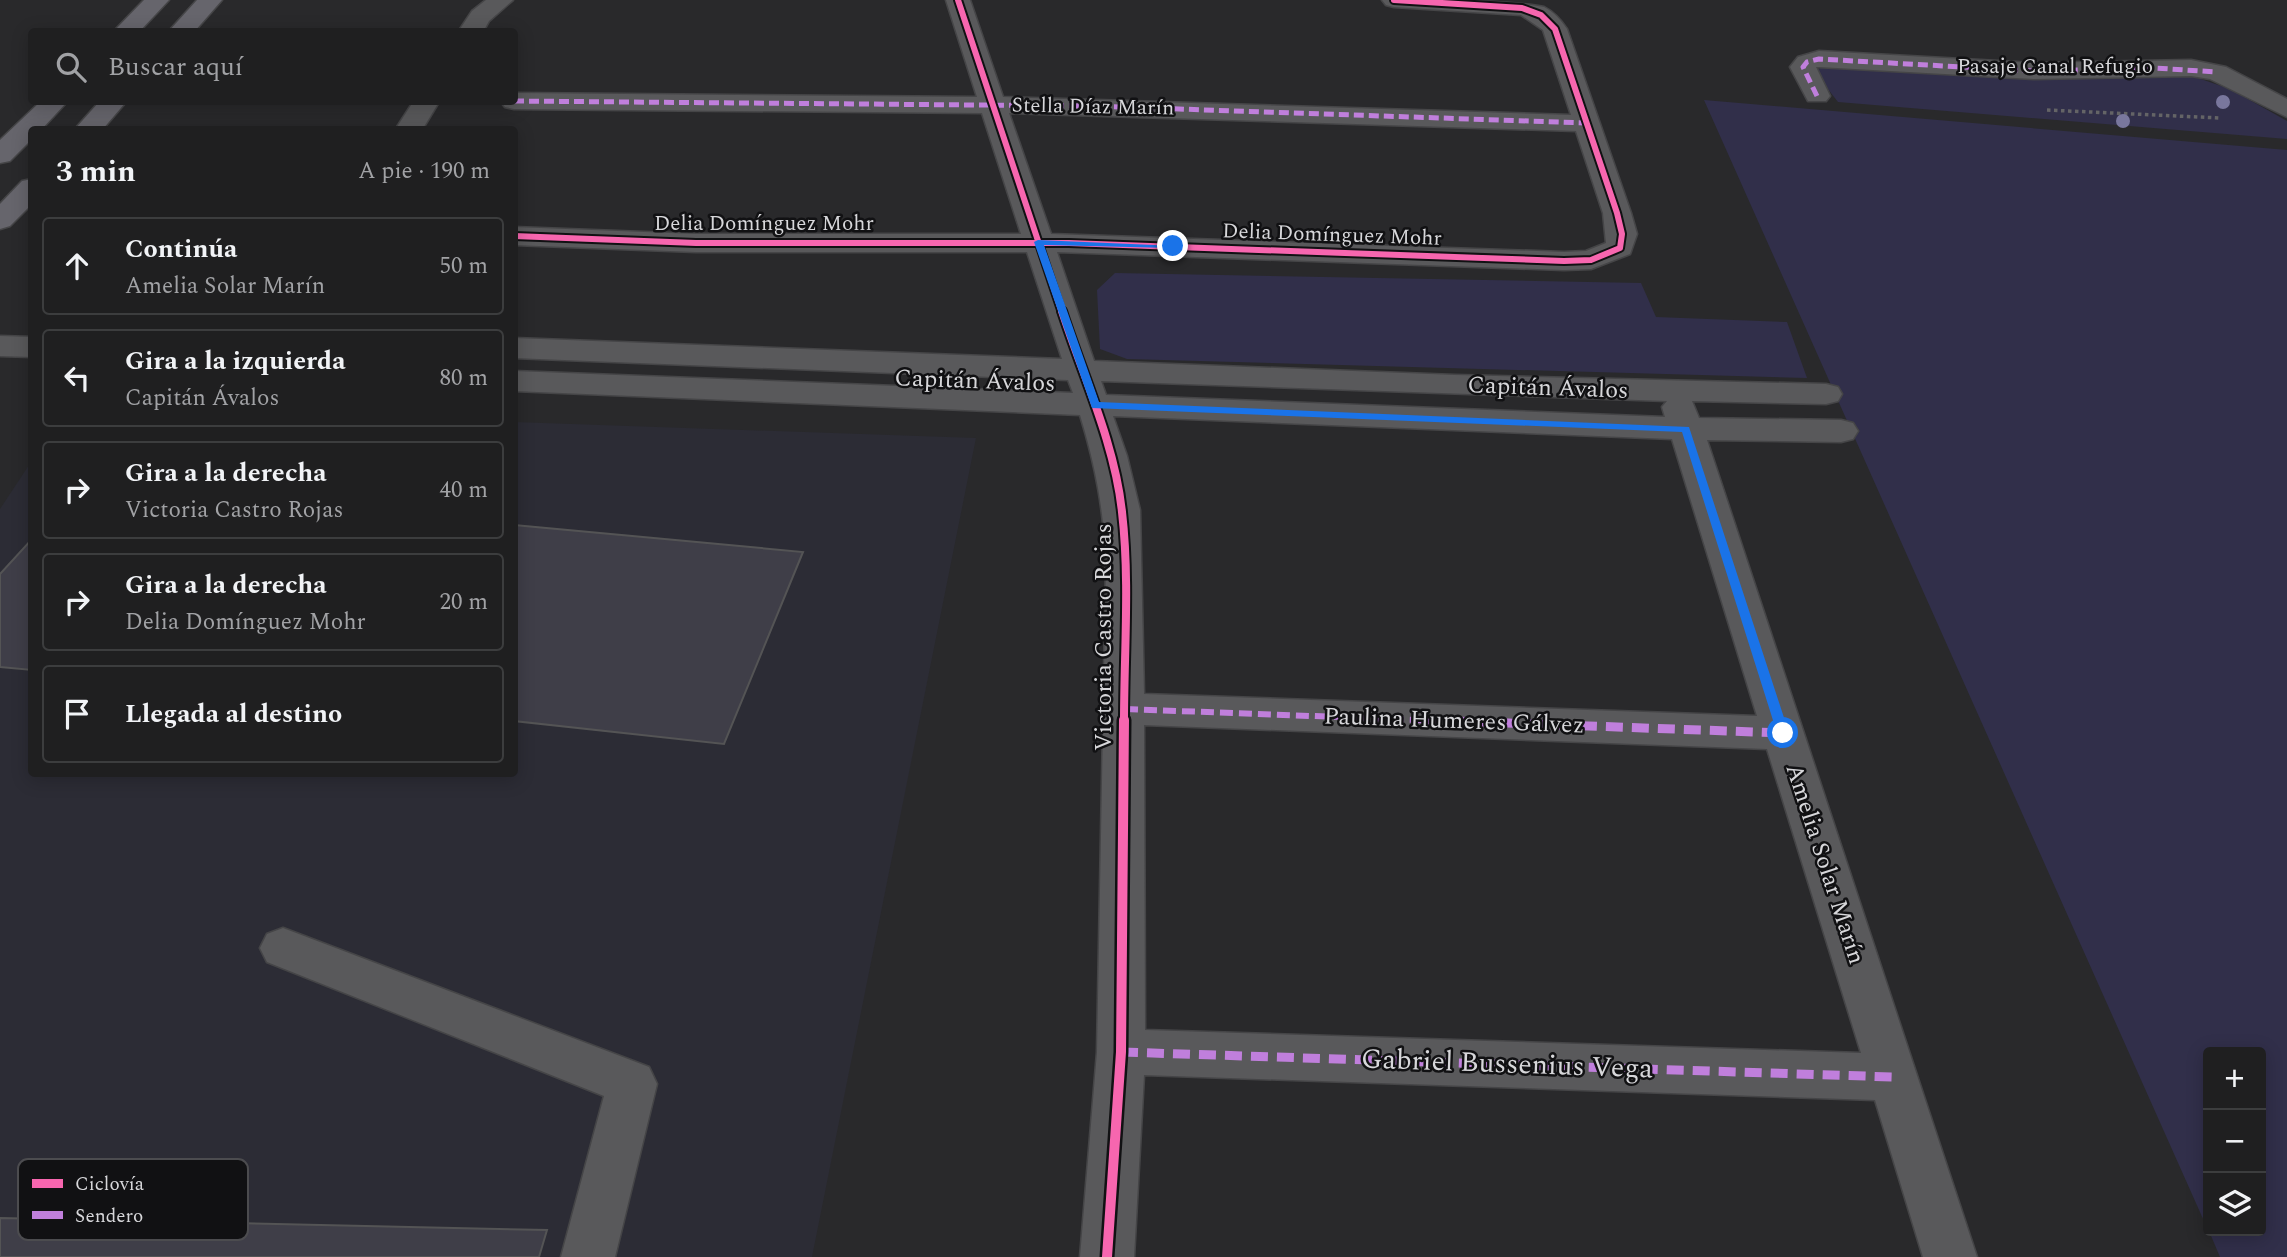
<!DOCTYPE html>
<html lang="es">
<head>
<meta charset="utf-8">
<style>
  :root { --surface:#1f1f20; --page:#2c2c2d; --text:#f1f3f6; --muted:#a1a2a5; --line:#3c3d3e }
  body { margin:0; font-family:Spectral,serif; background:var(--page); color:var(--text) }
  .controls { position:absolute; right:21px; bottom:21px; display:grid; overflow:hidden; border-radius:7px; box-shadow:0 4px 18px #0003 }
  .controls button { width:63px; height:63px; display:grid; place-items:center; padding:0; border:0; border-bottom:2px solid var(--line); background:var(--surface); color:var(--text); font:35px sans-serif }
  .stop { position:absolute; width:21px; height:21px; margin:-16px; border:5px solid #1a73e8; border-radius:50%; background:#fff }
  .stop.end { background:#1a73e8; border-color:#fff; box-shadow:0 2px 7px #0008 }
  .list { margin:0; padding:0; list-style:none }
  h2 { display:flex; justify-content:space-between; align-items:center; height:91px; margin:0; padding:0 28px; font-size:30px }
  h2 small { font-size:23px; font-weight:400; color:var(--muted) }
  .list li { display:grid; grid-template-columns:46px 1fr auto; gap:21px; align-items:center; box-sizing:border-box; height:98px; margin:0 14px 14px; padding:0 14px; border:2px solid var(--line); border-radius:7px }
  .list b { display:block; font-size:26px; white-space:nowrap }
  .list p { margin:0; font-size:23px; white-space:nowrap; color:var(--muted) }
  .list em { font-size:23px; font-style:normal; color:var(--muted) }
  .icon { flex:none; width:38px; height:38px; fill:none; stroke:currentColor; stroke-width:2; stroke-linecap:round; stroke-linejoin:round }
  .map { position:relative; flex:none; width:2287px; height:1257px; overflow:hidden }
  .search { position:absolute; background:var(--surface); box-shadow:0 4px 18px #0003; left:28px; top:28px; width:490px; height:77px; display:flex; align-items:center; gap:18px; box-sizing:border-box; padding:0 24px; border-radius:7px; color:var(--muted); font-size:26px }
  .panel { position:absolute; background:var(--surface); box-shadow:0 4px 18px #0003; left:28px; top:126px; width:490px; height:651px; border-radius:7px }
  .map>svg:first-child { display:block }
  .built { fill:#2c2c35 }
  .green { fill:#312f4a }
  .building { fill:#3f3e48; stroke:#545455; stroke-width:2 }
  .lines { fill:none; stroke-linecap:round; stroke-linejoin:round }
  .minor-casing { stroke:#454547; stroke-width:3 }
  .major-casing { stroke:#454547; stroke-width:3 }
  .path { stroke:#646466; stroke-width:3.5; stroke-dasharray:3.5 3.5; stroke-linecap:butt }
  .minor { fill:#59595b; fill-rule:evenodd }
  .major { fill:#66656c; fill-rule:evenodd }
  .quiet-far2 { stroke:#c07fdc; stroke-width:5; stroke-dasharray:10 5; stroke-linecap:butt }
  .quiet-far1 { stroke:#c07fdc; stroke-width:6; stroke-dasharray:13 6; stroke-linecap:butt }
  .quiet { stroke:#c07fdc; stroke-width:9; stroke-dasharray:17 9; stroke-linecap:butt }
  .cycleway-far2-casing { stroke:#111113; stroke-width:10 }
  .cycleway-far1-casing { stroke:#111113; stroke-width:12 }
  .cycleway-casing { stroke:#111113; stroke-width:15 }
  .cycleway-far2 { stroke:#f766af; stroke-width:6 }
  .cycleway-far1 { stroke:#f766af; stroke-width:8 }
  .cycleway { stroke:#f766af; stroke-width:10 }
  .tree { fill:#79779d }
  .route { fill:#1a73e8 }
  .labels { text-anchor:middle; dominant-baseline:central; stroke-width:5; stroke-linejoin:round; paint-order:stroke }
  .far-street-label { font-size:21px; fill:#d7d7da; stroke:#111113 }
  .street-label { font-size:24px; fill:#d7d7da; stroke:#111113 }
  .near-street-label { font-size:28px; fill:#d7d7da; stroke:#111113 }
  .key { fill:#111113; stroke:#4c4c4f; stroke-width:2 }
  .key-label { font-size:19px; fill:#d7d7da }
</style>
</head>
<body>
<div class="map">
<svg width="2287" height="1257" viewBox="0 0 2287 1257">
  <rect width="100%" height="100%" fill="#29292b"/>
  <path class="built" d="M 515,422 L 976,438 L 812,1257 L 0,1257 L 0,509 L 31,462 L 32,774 L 514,774 Z"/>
  <g class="green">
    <path d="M 1820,67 L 2186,74 L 2230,89 L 2287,121 L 2287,139 L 1838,102 L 1817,75 Z"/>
    <path d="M 1704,100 L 2287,150 L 2287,1257 L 2220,1257 L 2209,1231 L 2261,1231 L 2261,1052 L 2208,1052 L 2208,1230 Z"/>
    <path d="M 1115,273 L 1641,283 L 1656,317 L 1787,322 L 1807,378 L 1127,359 L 1100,349 L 1097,290 Z"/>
  </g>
  <g class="building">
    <path d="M 514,525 L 803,552 L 724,744 L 514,721 Z"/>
    <path d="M 32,539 L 32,670 L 0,667 L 0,574 Z"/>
    <path d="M 0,1218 L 547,1230 L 539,1257 L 0,1257 Z"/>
  </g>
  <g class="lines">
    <defs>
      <g id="minor">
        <path d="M 486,0 L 513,0 L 489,21 L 483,32 L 458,32 L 472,11 Z"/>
        <path d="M 946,0 L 970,0 L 1003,97 L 1571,115 L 1543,30 L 1521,15 L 1394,7 L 1386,5 L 1382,0 C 1425,0 1507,0 1544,7 C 1554,12 1561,20 1567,29 L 1631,213 L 1637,234 L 1630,254 L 1591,269 L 1564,270 L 1057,252 L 1094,361 L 1455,375 L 1826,384 L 1838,387 L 1842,394 L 1838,401 L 1826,404 L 1692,401 L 1699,418 L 1841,420 L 1853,423 L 1858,431 L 1853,439 L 1841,442 L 1707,440 L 1977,1257 L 1923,1257 L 1875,1100 L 1144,1075 L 1134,1257 L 1080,1257 L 1097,1052 L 1106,565 C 1104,511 1096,467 1080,415 L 514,391 L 514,371 L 1073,393 L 1068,380 L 514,358 L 514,338 L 1062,359 L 1027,252 L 696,252 L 514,245 L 514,227 L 696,234 L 1021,234 L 982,113 L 514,109 L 505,107 L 501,102 L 514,102 L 514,93 L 977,97 ZM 1009,113 L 1576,131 L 1603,213 L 1606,243 L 1586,251 L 1564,252 L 1051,234 ZM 1101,381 L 1667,401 L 1662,407 L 1665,417 L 1106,395 ZM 1113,416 L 1672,439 L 1757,716 L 1144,694 L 1140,510 L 1127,456 ZM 1144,725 L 1767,749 L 1861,1053 L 1145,1030 Z"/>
        <path d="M 1819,51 L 2034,63 L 2191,60 L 2226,67 L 2287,99 L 2287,117 L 2210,79 L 2191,76 L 2034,79 L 1819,67 L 1816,67 L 1830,96 L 1826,101 L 1808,101 L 1790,67 L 1798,57 Z"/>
        <path d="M 413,102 L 439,102 L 422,130 L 395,130 Z"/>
        <path d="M 0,336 L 32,337 L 32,357 L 0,356 Z"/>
        <path d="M 283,928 L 649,1067 L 657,1084 L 615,1257 L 561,1257 L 604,1096 L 267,962 L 260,948 L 267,934 Z"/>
      </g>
      <g id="major">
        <path d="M 144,0 L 169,0 L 139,32 L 113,32 Z"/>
        <path d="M 197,0 L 222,0 L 194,32 L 168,32 Z"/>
        <path d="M 40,102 L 67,102 L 41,130 L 32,130 L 32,139 L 10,161 L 0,163 L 0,140 Z"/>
        <path d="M 99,102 L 126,102 L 102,130 L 74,130 Z"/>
        <path d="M 32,179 L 32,204 L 10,226 L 0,229 L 0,204 L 22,181 Z"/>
      </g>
    </defs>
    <use href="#minor" class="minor-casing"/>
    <use href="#major" class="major-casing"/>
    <path class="path" d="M 2047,110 L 2220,118"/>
    <use href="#minor" class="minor"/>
    <use href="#major" class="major"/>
    <g class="quiet-far2">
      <path d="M 1817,96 L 1803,67 L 1807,62 L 1819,59 L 2034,71 L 2154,68 L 2217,72"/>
      <path d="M 514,101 L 1091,106 L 1586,123"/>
    </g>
    <path class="quiet-far1" d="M 1125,709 L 1472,722"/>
    <g class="quiet">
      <path d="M 1424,720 L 1783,733"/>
      <path d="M 1121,1052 L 1893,1077"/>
    </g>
    <defs>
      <g id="cycleway-far2">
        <path d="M 958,0 L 1062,313"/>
        <path d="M 514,236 L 696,243 L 1069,243 L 1564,261 L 1591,260 L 1620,248 L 1622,234 L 1617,213 L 1555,29 L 1541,15 L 1522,8 L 1394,0"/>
      </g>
      <path id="cycleway-far1" d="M 1062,311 C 1083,376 1115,444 1122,512 C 1130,581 1124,652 1124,722"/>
      <path id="cycleway" d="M 1107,1257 L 1121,1052 L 1124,720"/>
    </defs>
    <use href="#cycleway-far2" class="cycleway-far2-casing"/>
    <use href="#cycleway-far1" class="cycleway-far1-casing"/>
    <use href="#cycleway" class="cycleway-casing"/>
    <use href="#cycleway-far2" class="cycleway-far2"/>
    <use href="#cycleway-far1" class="cycleway-far1"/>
    <use href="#cycleway" class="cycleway"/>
  </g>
  <g class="tree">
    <circle cx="2223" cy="102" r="7"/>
    <circle cx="2123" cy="121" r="7"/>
  </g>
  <path class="route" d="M 1038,240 L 1177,246 L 1173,248 L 1044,245 L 1099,402 L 1689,427 L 1789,733 L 1787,736 L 1783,738 L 1777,733 L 1682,432 L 1092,408 L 1034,242 Z"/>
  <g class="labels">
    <g class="far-street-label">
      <text x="2055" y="67">Pasaje Canal Refugio</text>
      <text transform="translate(1093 107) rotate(1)">Stella Díaz Marín</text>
      <text x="764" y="224">Delia Domínguez Mohr</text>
      <text transform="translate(1332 235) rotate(2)">Delia Domínguez Mohr</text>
    </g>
    <g class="street-label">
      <text transform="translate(975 381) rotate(2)">Capitán Ávalos</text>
      <text transform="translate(1548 388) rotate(2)">Capitán Ávalos</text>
      <text transform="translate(1104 637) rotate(-90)">Victoria Castro Rojas</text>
      <text transform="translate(1454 721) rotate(2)">Paulina Humeres Gálvez</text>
      <text transform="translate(1825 864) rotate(72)">Amelia Solar Marín</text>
    </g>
    <g class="near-street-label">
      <text transform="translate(1507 1064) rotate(2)">Gabriel Bussenius Vega</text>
    </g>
  </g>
  <rect x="18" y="1159" width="230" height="81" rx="10" class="key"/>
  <rect x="32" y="1179" width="31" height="9" fill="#f766af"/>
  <rect x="32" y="1211" width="31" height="8" fill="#c07fdc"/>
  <g class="key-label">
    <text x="75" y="1190">Ciclovía</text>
    <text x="75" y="1222">Sendero</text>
  </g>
</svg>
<div class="controls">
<button>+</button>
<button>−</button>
<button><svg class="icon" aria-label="layers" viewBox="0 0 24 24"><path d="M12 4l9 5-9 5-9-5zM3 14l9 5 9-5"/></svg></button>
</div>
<div class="stop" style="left:1783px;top:733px"></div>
<div class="stop end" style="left:1173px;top:246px"></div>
<div class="search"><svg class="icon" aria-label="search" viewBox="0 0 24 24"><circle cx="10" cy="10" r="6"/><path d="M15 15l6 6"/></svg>Buscar aquí</div>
<section class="panel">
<h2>3 min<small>A pie · 190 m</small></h2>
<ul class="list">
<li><svg class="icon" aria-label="ahead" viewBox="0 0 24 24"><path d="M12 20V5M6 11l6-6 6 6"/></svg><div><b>Continúa</b><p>Amelia Solar Marín</p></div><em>50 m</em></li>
<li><svg class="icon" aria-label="left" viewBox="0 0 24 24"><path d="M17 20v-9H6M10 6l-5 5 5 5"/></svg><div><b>Gira a la izquierda</b><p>Capitán Ávalos</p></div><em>80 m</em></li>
<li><svg class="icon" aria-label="right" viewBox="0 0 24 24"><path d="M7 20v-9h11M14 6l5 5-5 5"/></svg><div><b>Gira a la derecha</b><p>Victoria Castro Rojas</p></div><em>40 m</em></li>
<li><svg class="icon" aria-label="right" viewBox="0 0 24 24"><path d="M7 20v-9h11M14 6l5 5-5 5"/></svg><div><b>Gira a la derecha</b><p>Delia Domínguez Mohr</p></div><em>20 m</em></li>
<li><svg class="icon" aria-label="arrive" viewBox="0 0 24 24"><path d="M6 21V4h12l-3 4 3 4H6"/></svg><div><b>Llegada al destino</b></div></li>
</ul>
</section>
</div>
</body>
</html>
